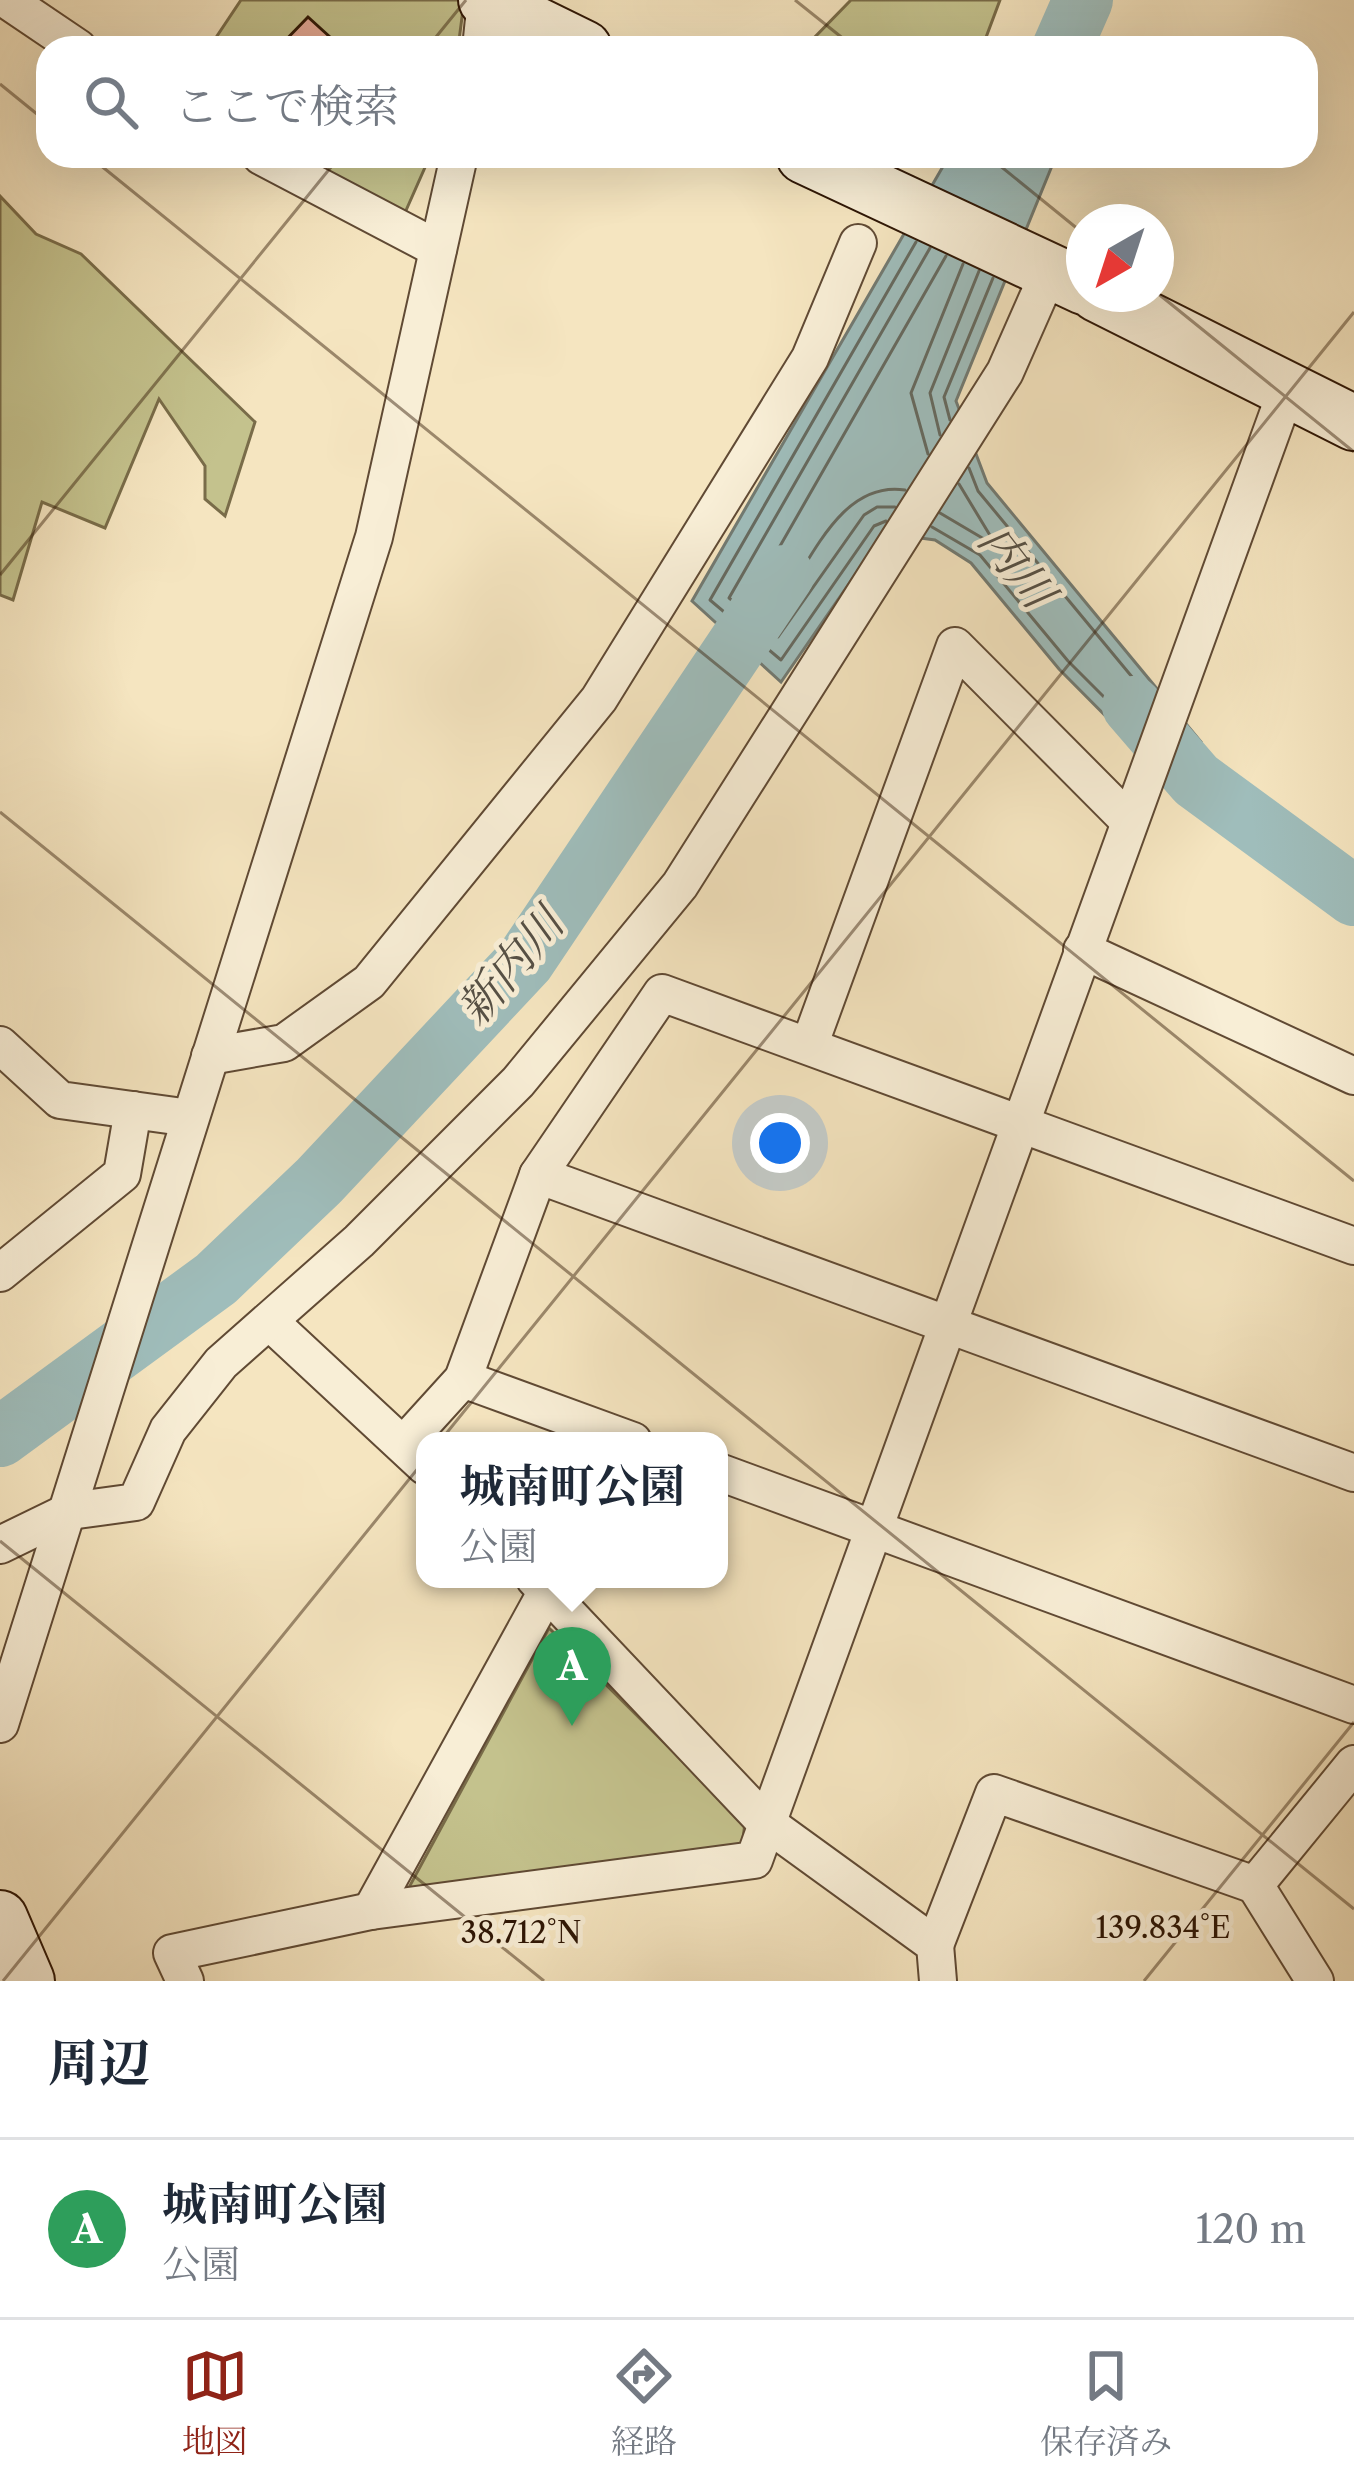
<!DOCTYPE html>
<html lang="ja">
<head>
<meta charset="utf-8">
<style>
  :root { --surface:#fff; --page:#f2f2f3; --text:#1f2937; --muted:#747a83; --line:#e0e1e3; --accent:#8f2418 }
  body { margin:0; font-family:"Libre Caslon Text","Noto Serif JP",serif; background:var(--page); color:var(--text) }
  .compass { position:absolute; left:1066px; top:204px; width:108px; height:108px; border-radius:50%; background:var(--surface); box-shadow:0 12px 48px #0002; rotate:219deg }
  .you { position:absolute; left:780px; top:1143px; width:42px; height:42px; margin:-30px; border:9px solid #fff; border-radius:50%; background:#1a73e8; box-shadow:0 0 0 18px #1a73e833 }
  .badge { display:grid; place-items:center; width:78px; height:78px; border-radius:50%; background:var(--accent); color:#fff; font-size:39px; font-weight:700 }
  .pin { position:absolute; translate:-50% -99px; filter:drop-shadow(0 3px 6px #0008) }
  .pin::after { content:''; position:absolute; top:63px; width:42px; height:36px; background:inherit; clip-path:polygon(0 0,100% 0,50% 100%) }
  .popup { position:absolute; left:416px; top:1432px; width:312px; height:156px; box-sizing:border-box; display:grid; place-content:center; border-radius:24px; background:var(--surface); filter:drop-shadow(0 3px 9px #0005); font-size:39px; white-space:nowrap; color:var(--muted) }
  .popup b { font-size:45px; color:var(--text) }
  .popup::after { content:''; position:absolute; left:50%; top:100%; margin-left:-24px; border:24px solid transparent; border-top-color:var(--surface) }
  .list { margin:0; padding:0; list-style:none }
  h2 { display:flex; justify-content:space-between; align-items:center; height:156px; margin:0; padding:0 48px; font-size:51px }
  h2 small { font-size:39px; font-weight:400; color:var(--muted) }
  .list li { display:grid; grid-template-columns:78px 1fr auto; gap:36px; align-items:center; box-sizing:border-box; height:180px; padding:0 48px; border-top:3px solid var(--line) }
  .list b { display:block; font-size:45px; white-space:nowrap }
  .list p { margin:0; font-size:39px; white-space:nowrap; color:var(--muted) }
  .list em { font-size:39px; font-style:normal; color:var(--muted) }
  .icon { flex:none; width:66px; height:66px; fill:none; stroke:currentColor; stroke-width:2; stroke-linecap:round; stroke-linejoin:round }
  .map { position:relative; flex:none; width:1354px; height:1981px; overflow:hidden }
  .search { position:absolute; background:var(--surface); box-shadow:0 12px 48px #0002; left:36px; right:36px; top:36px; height:132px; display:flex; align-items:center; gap:30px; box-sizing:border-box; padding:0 42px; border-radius:36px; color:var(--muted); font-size:45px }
  .sheet { height:336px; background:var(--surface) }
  nav { display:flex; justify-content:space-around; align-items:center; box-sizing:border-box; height:168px; border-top:3px solid var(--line); background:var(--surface); font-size:33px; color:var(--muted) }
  nav a { display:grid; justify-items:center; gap:6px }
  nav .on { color:var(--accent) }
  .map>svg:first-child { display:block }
  .green { fill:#c4c28d; stroke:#796c49; stroke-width:3 }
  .water { fill:#9fbdbb; stroke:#727a72; stroke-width:3 }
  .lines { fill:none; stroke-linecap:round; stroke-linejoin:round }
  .shore { stroke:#666a60; stroke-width:3 }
  .river { stroke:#9fbdbb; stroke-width:60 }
  .building { fill:#e8ac99; stroke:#2e1605; stroke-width:3 }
  .street-casing { stroke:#604a34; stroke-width:40 }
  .secondary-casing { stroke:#2e1605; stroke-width:58 }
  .street { stroke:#f8eed6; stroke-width:36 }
  .secondary { stroke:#f8eed6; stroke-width:54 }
  .ticks { fill:none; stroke:#2e1605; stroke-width:3; stroke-opacity:0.45 }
  .labels { text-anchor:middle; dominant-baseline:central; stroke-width:10; stroke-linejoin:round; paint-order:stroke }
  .water-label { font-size:45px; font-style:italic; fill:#565045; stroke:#f8eed6 }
  .ticks-label { font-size:30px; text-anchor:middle; fill:#2e1605; stroke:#f8eed6; stroke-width:10; stroke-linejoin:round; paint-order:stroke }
</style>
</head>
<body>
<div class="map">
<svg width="1354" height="1981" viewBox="0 0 1354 1981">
  <rect width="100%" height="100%" fill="#f5e5c0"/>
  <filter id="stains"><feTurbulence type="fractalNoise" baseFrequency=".00167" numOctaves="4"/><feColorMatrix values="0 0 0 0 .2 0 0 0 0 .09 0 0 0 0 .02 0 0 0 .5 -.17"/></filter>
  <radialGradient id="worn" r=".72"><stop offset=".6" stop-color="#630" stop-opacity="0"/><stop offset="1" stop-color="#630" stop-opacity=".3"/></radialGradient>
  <g class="green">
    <path d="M 241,0 L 463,0 L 464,2 L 458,48 L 209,48 Z"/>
    <path d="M 851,0 L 1000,0 L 982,48 L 826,48 L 814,38 Z"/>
    <path d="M 274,156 L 430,156 L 400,224 Z"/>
    <path d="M 0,196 L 36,234 L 81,254 L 255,422 L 225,516 L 205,499 L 205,466 L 159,399 L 105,528 L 42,502 L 13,600 L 0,595 Z"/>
    <path d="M 549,1628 L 745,1823 L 742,1846 L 407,1891 Z"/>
  </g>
  <path class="water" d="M 949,156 L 1056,156 L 956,401 L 987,483 L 1201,742 L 1175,786 L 1059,669 L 971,563 L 935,540 L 884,533 L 781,682 L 692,601 Z"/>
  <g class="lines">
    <g class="shore">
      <path d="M 950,420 L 944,397 L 993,278"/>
      <path d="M 940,435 L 930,393 L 979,271"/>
      <path d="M 928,454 L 911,393 L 963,264"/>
      <path d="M 969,468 L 978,491 L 1152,701"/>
      <path d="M 905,490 C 839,480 810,565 776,610 L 752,595 L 946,256"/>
      <path d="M 895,507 L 877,507 L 864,515 L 778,637 L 729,598 L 930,248"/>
      <path d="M 940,513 L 984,539 L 991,537 L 959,484"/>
      <path d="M 886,521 L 874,526 L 781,660 L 710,600 L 916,242"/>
      <path d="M 932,527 L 980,555 L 1068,661 L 1140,733"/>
    </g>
    <g class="river">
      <path d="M 1062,48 L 1083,0"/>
      <path d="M 1132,706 L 1196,780 L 1354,896"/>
      <path d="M 0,1437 L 216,1279 L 319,1181 L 525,961 L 784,575"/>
    </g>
  </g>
  <path class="building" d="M 308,17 L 342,48 L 278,48 Z"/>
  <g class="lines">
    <defs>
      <g id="street">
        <path d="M 7,0 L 78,48"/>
        <path d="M 481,48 L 486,0"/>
        <path d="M 261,156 L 438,249"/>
        <path d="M 1082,950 L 1354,1076"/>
        <path d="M 0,1045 L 60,1100 L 190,1118"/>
        <path d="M 809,1046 L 955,646 L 1129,821"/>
        <path d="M 210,1056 L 284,1043 L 369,982 L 599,699 L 810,358 L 858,243"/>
        <path d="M 538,1175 L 1354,1473"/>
        <path d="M 0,1273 L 122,1174 L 133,1110"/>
        <path d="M 269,1321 L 425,1466"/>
        <path d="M 463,1379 L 633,1441"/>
        <path d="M 404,1444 L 463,1379 L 538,1175 L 662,993 L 1354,1246"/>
        <path d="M 719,1472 L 1354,1705"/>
        <path d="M 0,1545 L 70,1511 L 136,1502 L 168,1430 L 221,1363 L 359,1241 L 518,1082 L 680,885 L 1005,372 L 1050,270"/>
        <path d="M 535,1579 L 764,1821 L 935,1945 L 938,1981"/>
        <path d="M 0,1724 L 374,537 L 459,156"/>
        <path d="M 371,1911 L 547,1591"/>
        <path d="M 935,1945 L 994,1793 L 1255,1885"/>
        <path d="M 185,1981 L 172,1953 L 371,1911 L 754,1860 L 1287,389"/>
        <path d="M 1315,1981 L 1255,1885 L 1354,1764"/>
      </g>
      <g id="secondary">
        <path d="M 486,0 L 584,48"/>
        <path d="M 804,156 L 1084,287"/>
        <path d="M 1097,294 L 1354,423"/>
        <path d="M 0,1918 L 27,1981"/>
      </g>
    </defs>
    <use href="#street" class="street-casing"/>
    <use href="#secondary" class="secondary-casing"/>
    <use href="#street" class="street"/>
    <use href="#secondary" class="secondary"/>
  </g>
  <path class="ticks" d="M 795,0 L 855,48M 427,48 L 466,0M 0,84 L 48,123M 89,156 L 1354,1181M 988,156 L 1084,234M 1156,292 L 1354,452M 0,575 L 340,156M 0,812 L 1354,1909M 0,1541 L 544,1981M 3,1981 L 1354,312M 1144,1981 L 1354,1722"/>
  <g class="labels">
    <g class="water-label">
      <text transform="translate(1017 566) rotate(52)">内川</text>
      <text transform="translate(510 966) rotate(-50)">新内川</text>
    </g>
  </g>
  <g class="ticks-label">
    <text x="1163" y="1938">139.834°E</text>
    <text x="521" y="1943">38.712°N</text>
  </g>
  <rect width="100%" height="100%" filter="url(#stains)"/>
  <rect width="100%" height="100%" fill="url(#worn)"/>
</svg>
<svg class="compass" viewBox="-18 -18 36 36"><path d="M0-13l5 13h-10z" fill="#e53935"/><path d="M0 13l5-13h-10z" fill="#747a83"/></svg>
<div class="you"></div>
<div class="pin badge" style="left:572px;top:1726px;background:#2e9e5b">A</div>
<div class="popup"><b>城南町公園</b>公園</div>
<div class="search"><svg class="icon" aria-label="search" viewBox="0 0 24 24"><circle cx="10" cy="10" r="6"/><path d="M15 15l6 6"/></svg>ここで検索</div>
</div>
<section class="sheet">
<h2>周辺<small></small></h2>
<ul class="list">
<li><span class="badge" style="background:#2e9e5b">A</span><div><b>城南町公園</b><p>公園</p></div><em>120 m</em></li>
</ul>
</section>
<nav>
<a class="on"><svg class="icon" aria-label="map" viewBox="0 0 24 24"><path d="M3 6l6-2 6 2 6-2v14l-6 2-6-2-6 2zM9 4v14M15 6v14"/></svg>地図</a>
<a><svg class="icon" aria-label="directions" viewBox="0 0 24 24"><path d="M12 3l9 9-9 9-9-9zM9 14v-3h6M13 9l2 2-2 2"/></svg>経路</a>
<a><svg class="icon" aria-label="saved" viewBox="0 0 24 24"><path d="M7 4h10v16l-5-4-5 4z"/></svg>保存済み</a>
</nav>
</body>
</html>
